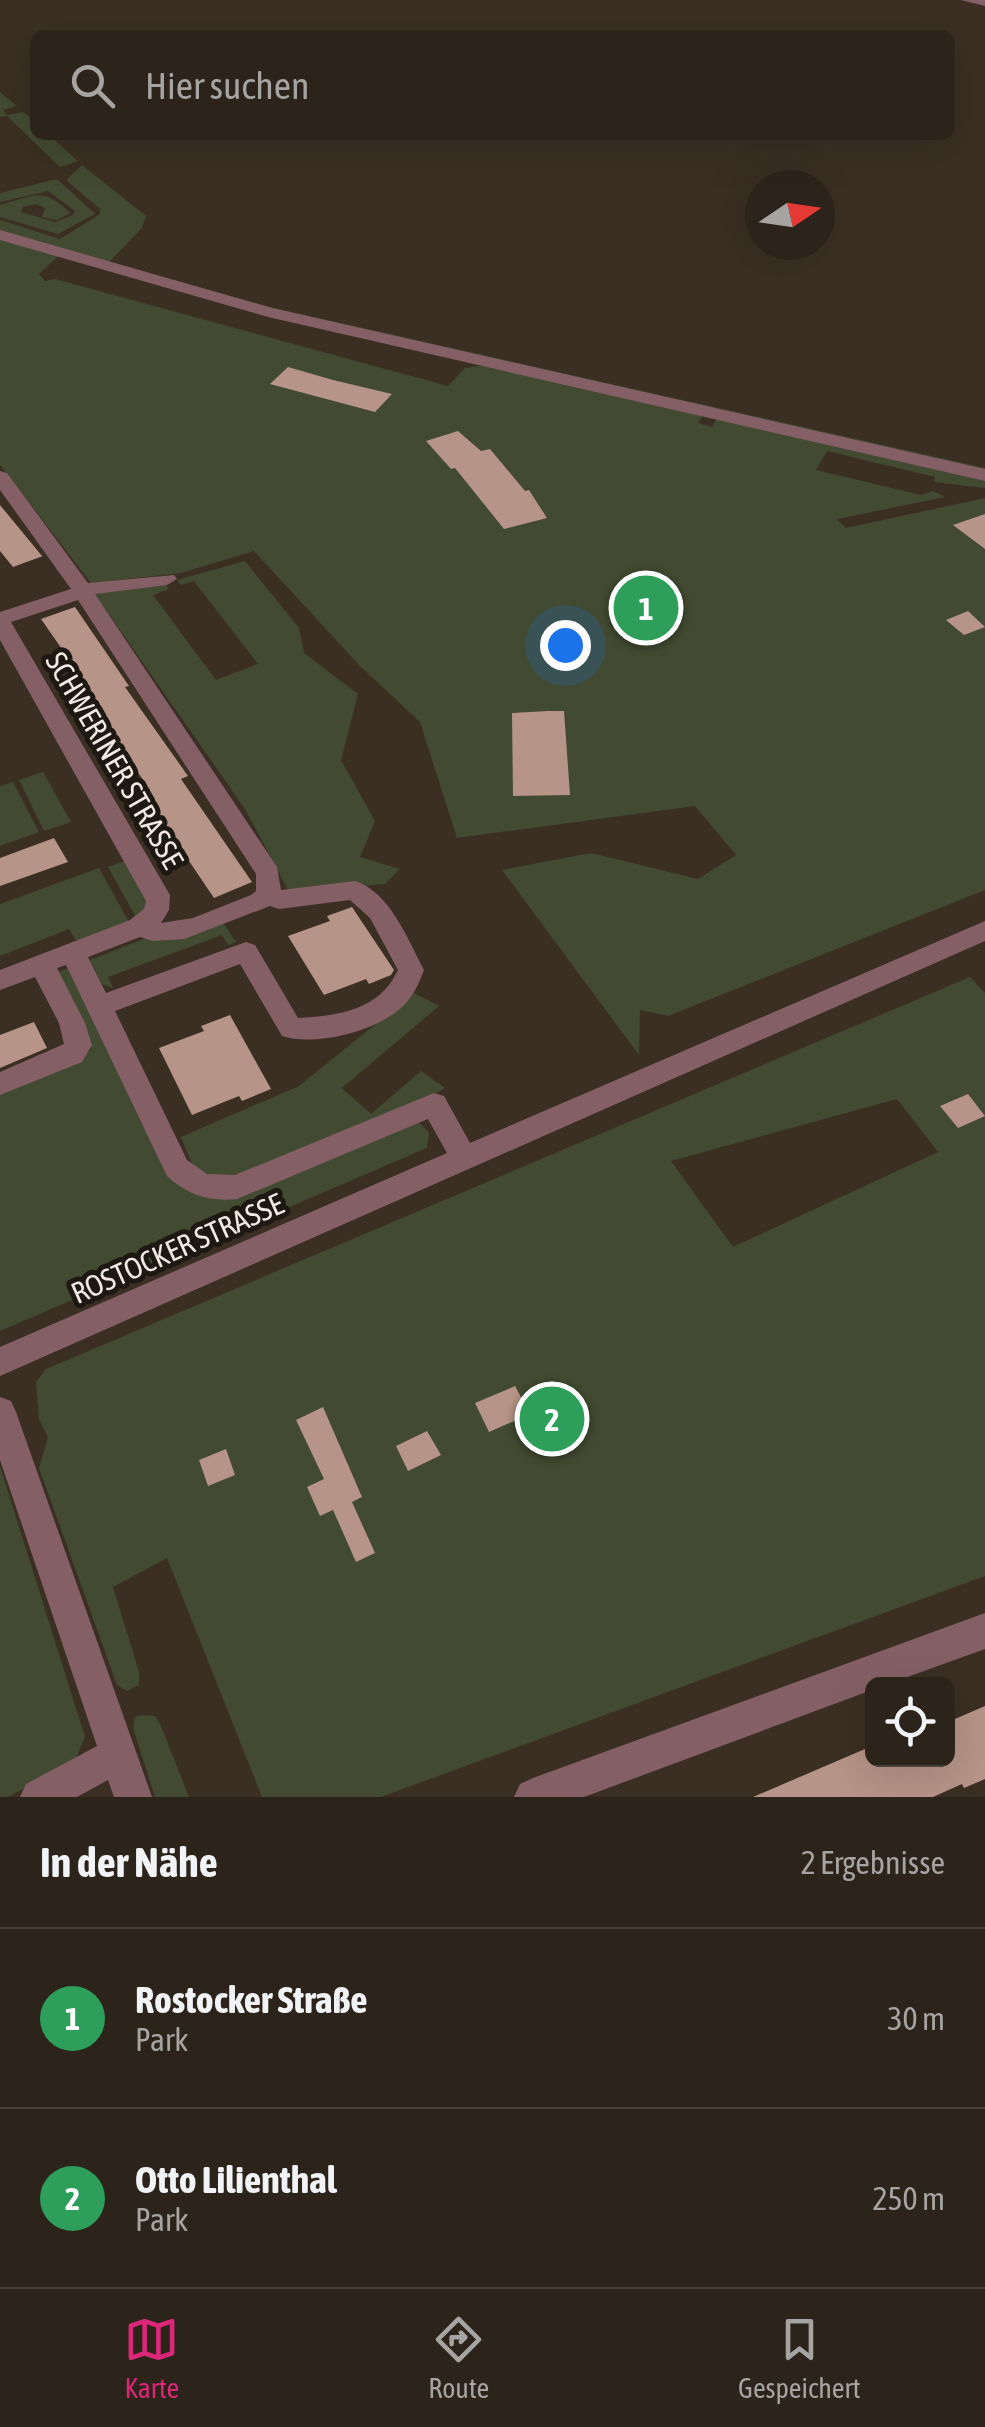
<!DOCTYPE html>
<html lang="de">
<head>
<meta charset="utf-8">
<style>
  :root { --surface:#2c231a; --page:#342b23; --text:#f1f3f6; --muted:#a6a4a2; --line:#484039; --accent:#db2777 }
  body { margin:0; font-family:"Asap Condensed",sans-serif; background:var(--page); color:var(--text) }
  .controls { position:absolute; right:30px; bottom:30px; display:grid; overflow:hidden; border-radius:15px; box-shadow:0 10px 40px #0002 }
  .controls button { width:90px; height:90px; display:grid; place-items:center; padding:0; border:0; border-bottom:2px solid var(--line); background:var(--surface); color:var(--text); font:50px sans-serif }
  .compass { position:absolute; left:745px; top:170px; width:90px; height:90px; border-radius:50%; background:var(--surface); box-shadow:0 10px 40px #0002; rotate:77deg }
  .you { position:absolute; left:565px; top:645px; width:35px; height:35px; margin:-25px; border:8px solid #fff; border-radius:50%; background:#1a73e8; box-shadow:0 0 0 15px #1a73e833 }
  .badge { display:grid; place-items:center; width:65px; height:65px; border-radius:50%; background:var(--accent); color:#fff; font-size:32px; font-weight:700 }
  .pin { position:absolute; translate:-50% -50%; border:5px solid #fff; box-shadow:0 2px 10px #0006 }
  .list { margin:0; padding:0; list-style:none }
  h2 { display:flex; justify-content:space-between; align-items:center; height:130px; margin:0; padding:0 40px; font-size:42px }
  h2 small { font-size:32px; font-weight:400; color:var(--muted) }
  .list li { display:grid; grid-template-columns:65px 1fr auto; gap:30px; align-items:center; box-sizing:border-box; height:180px; padding:0 40px; border-top:2px solid var(--line) }
  .list b { display:block; font-size:38px; white-space:nowrap }
  .list p { margin:0; font-size:32px; white-space:nowrap; color:var(--muted) }
  .list em { font-size:32px; font-style:normal; color:var(--muted) }
  .icon { flex:none; width:55px; height:55px; fill:none; stroke:currentColor; stroke-width:2; stroke-linecap:round; stroke-linejoin:round }
  .map { position:relative; flex:none; width:985px; height:1797px; overflow:hidden }
  .search { position:absolute; background:var(--surface); box-shadow:0 10px 40px #0002; left:30px; right:30px; top:30px; height:110px; display:flex; align-items:center; gap:25px; box-sizing:border-box; padding:0 35px; border-radius:15px; color:var(--muted); font-size:38px }
  .sheet { height:490px; background:var(--surface) }
  nav { display:flex; justify-content:space-around; align-items:center; box-sizing:border-box; height:140px; border-top:2px solid var(--line); background:var(--surface); font-size:28px; color:var(--muted) }
  nav a { display:grid; justify-items:center; gap:5px }
  nav .on { color:var(--accent) }
  .map>svg:first-child { display:block }
  .green { fill:#424a31; fill-rule:evenodd }
  .building { fill:#b69487 }
  .lines { fill:none; stroke-linecap:round; stroke-linejoin:round }
  .minor { fill:#846066; fill-rule:evenodd }
  .labels { text-anchor:middle; dominant-baseline:central; stroke-width:10; stroke-linejoin:round; paint-order:stroke }
  .street-label { font-size:30px; fill:#f1e9e2; stroke:#1e1813 }
</style>
</head>
<body>
<div class="map">
<svg width="985" height="1797" viewBox="0 0 985 1797">
  <rect width="100%" height="100%" fill="#3b2f23"/>
  <g class="green">
    <path d="M 0,92 L 17,106 L 3,110 L 7,115 L 23,112 L 35,122 L 35,135 L 49,135 L 78,161 L 60,167 L 7,116 L 0,117 Z"/>
    <path d="M 82,165 L 146,216 L 142,228 L 109,262 L 274,308 L 985,468 L 985,472 L 269,310 L 0,233 L 0,220 L 60,239 L 100,214 L 100,209 L 66,180 Z"/>
    <path d="M 57,179 L 95,214 L 58,234 L 0,217 L 0,205 C 33,196 44,186 70,213 L 57,220 L 42,217 L 45,208 L 36,204 L 23,207 L 21,212 L 55,222 L 73,215 L 75,211 L 48,191 L 0,202 L 0,193 Z"/>
    <path d="M 0,237 L 59,255 L 39,274 L 45,281 L 55,279 L 448,386 L 465,368 L 486,365 L 704,414 L 698,423 L 712,427 L 717,417 L 985,478 L 985,488 L 934,482 L 935,477 L 827,451 L 816,470 L 921,495 L 933,491 L 945,497 L 837,519 L 846,528 L 985,498 L 985,890 L 668,1016 L 640,1010 L 639,1055 L 502,870 L 591,853 L 698,879 L 736,855 L 695,806 L 457,838 L 420,722 L 359,665 L 254,551 L 181,573 L 91,583 L 0,465 Z"/>
    <path d="M 245,561 L 299,628 L 304,653 L 358,694 L 341,760 L 375,821 L 360,857 L 400,869 L 385,884 L 289,892 L 245,809 L 94,593 L 164,582 L 169,589 L 153,595 L 216,680 L 258,664 L 194,581 L 181,585 L 177,580 Z"/>
    <path d="M 43,772 L 71,822 L 44,831 L 19,780 Z"/>
    <path d="M 13,782 L 39,832 L 0,846 L 0,786 Z"/>
    <path d="M 127,860 L 147,894 L 147,906 L 137,919 L 108,867 Z"/>
    <path d="M 99,868 L 129,922 L 77,942 L 69,929 L 0,956 L 0,904 Z"/>
    <path d="M 222,921 L 236,942 L 228,945 L 222,935 L 108,977 L 113,988 L 102,984 L 90,960 L 146,938 Z"/>
    <path d="M 68,968 L 189,1190 L 418,1122 L 429,1132 L 427,1148 L 0,1331 L 0,1088 L 91,1050 L 57,978 L 59,972 Z"/>
    <path d="M 970,977 L 985,993 L 985,1576 L 381,1797 L 262,1797 L 167,1558 L 113,1587 L 139,1672 L 139,1685 L 127,1691 L 117,1685 L 39,1468 L 48,1437 L 39,1419 L 36,1382 L 46,1369 ZM 897,1099 L 938,1152 L 733,1247 L 671,1161 Z"/>
    <path d="M 414,993 L 439,1006 L 342,1088 L 371,1114 L 421,1071 L 445,1088 L 427,1098 L 235,1177 L 213,1178 L 194,1169 L 181,1137 L 299,1086 Z"/>
    <path d="M 0,1466 L 85,1737 L 74,1763 L 8,1797 L 0,1797 Z"/>
    <path d="M 143,1715 L 155,1716 L 161,1726 L 189,1797 L 155,1797 L 133,1728 L 135,1717 Z"/>
  </g>
  <g class="building">
    <path d="M 288,367 L 333,380 L 392,394 L 375,412 L 270,384 Z"/>
    <path d="M 458,431 L 481,451 L 490,449 L 525,491 L 529,490 L 547,518 L 504,529 L 455,468 L 451,469 L 426,441 Z"/>
    <path d="M 0,505 L 42,556 L 43,556 L 13,567 L 0,551 Z"/>
    <path d="M 985,514 L 985,549 L 953,525 Z"/>
    <path d="M 75,607 L 129,686 L 125,687 L 188,776 L 181,779 L 252,882 L 214,898 L 143,793 L 150,790 L 88,700 L 96,698 L 41,619 Z"/>
    <path d="M 968,611 L 985,627 L 964,635 L 946,620 Z"/>
    <path d="M 548,711 L 564,711 L 570,795 L 513,796 L 512,713 Z"/>
    <path d="M 54,838 L 68,862 L 0,886 L 0,858 Z"/>
    <path d="M 352,907 L 394,970 L 391,975 L 369,984 L 366,979 L 324,995 L 288,936 L 330,921 L 327,916 Z"/>
    <path d="M 230,1015 L 271,1089 L 242,1101 L 239,1096 L 192,1115 L 159,1048 L 204,1031 L 201,1026 Z"/>
    <path d="M 34,1022 L 47,1048 L 0,1068 L 0,1035 Z"/>
    <path d="M 968,1094 L 985,1116 L 958,1128 L 940,1106 Z"/>
    <path d="M 515,1386 L 530,1414 L 489,1432 L 475,1403 Z"/>
    <path d="M 323,1407 L 362,1497 L 352,1502 L 375,1553 L 356,1562 L 333,1510 L 320,1516 L 307,1487 L 324,1479 L 296,1420 Z"/>
    <path d="M 427,1431 L 441,1455 L 408,1471 L 396,1446 Z"/>
    <path d="M 226,1449 L 235,1475 L 208,1486 L 199,1460 Z"/>
    <path d="M 985,1706 L 985,1779 L 964,1788 L 962,1784 L 933,1797 L 753,1797 L 872,1746 L 872,1760 L 948,1760 L 948,1722 Z"/>
  </g>
  <g class="lines">
    <g class="minor">
      <path d="M 961,0 L 985,0 L 985,6 Z"/>
      <path d="M 0,230 L 272,308 L 985,469 L 985,481 L 268,317 L 0,240 Z"/>
      <path d="M 0,471 L 7,473 L 88,583 L 174,575 L 177,579 L 167,585 L 95,594 L 277,867 L 281,890 L 355,881 C 390,892 408,940 424,970 C 419,983 414,995 404,1005 C 379,1031 316,1047 282,1036 L 240,964 L 115,1011 L 187,1160 L 207,1174 L 235,1175 L 434,1093 L 444,1096 L 470,1143 L 985,921 L 985,941 L 0,1376 L 0,1347 L 447,1153 L 428,1119 L 237,1199 C 210,1202 187,1195 167,1176 L 66,965 L 57,968 L 85,1023 L 92,1045 L 82,1062 L 0,1095 L 0,1072 L 64,1044 L 59,1023 L 35,977 L 0,990 L 0,970 L 130,920 L 144,909 L 146,901 L 0,640 L 0,612 L 71,589 L 0,490 ZM 78,600 L 256,874 L 256,891 L 251,895 L 193,918 L 161,923 L 169,910 L 170,895 L 11,622 ZM 350,900 L 370,918 L 398,970 C 380,1010 338,1016 298,1018 L 255,945 L 246,942 L 106,993 L 88,957 L 140,937 L 153,941 L 184,939 L 270,906 L 279,909 Z"/>
      <path d="M 0,1397 L 11,1401 L 16,1412 L 152,1797 L 114,1797 L 108,1780 L 77,1797 L 20,1797 L 26,1784 L 97,1746 L 0,1460 Z"/>
      <path d="M 985,1613 L 985,1649 L 888,1684 L 872,1684 L 872,1690 L 584,1797 L 514,1797 L 520,1784 L 533,1778 Z"/>
    </g>
  </g>
  <g class="labels">
    <g class="street-label">
      <text transform="translate(115 760) rotate(60)">SCHWERINER STRASSE</text>
      <text transform="translate(177 1248) rotate(-24)">ROSTOCKER STRASSE</text>
    </g>
  </g>
</svg>
<div class="controls">
<button><svg class="icon" aria-label="locate" viewBox="0 0 24 24"><circle cx="12" cy="12" r="6"/><path d="M12 2v4M12 18v4M2 12h4M18 12h4"/></svg></button>
</div>
<svg class="compass" viewBox="-18 -18 36 36"><path d="M0-13l5 13h-10z" fill="#e53935"/><path d="M0 13l5-13h-10z" fill="#a6a4a2"/></svg>
<div class="you"></div>
<div class="pin badge" style="left:646px;top:608px;background:#2e9e5b">1</div>
<div class="pin badge" style="left:552px;top:1419px;background:#2e9e5b">2</div>
<div class="search"><svg class="icon" aria-label="search" viewBox="0 0 24 24"><circle cx="10" cy="10" r="6"/><path d="M15 15l6 6"/></svg>Hier suchen</div>
</div>
<section class="sheet">
<h2>In der Nähe<small>2 Ergebnisse</small></h2>
<ul class="list">
<li><span class="badge" style="background:#2e9e5b">1</span><div><b>Rostocker Straße</b><p>Park</p></div><em>30 m</em></li>
<li><span class="badge" style="background:#2e9e5b">2</span><div><b>Otto Lilienthal</b><p>Park</p></div><em>250 m</em></li>
</ul>
</section>
<nav>
<a class="on"><svg class="icon" aria-label="map" viewBox="0 0 24 24"><path d="M3 6l6-2 6 2 6-2v14l-6 2-6-2-6 2zM9 4v14M15 6v14"/></svg>Karte</a>
<a><svg class="icon" aria-label="directions" viewBox="0 0 24 24"><path d="M12 3l9 9-9 9-9-9zM9 14v-3h6M13 9l2 2-2 2"/></svg>Route</a>
<a><svg class="icon" aria-label="saved" viewBox="0 0 24 24"><path d="M7 4h10v16l-5-4-5 4z"/></svg>Gespeichert</a>
</nav>
</body>
</html>
